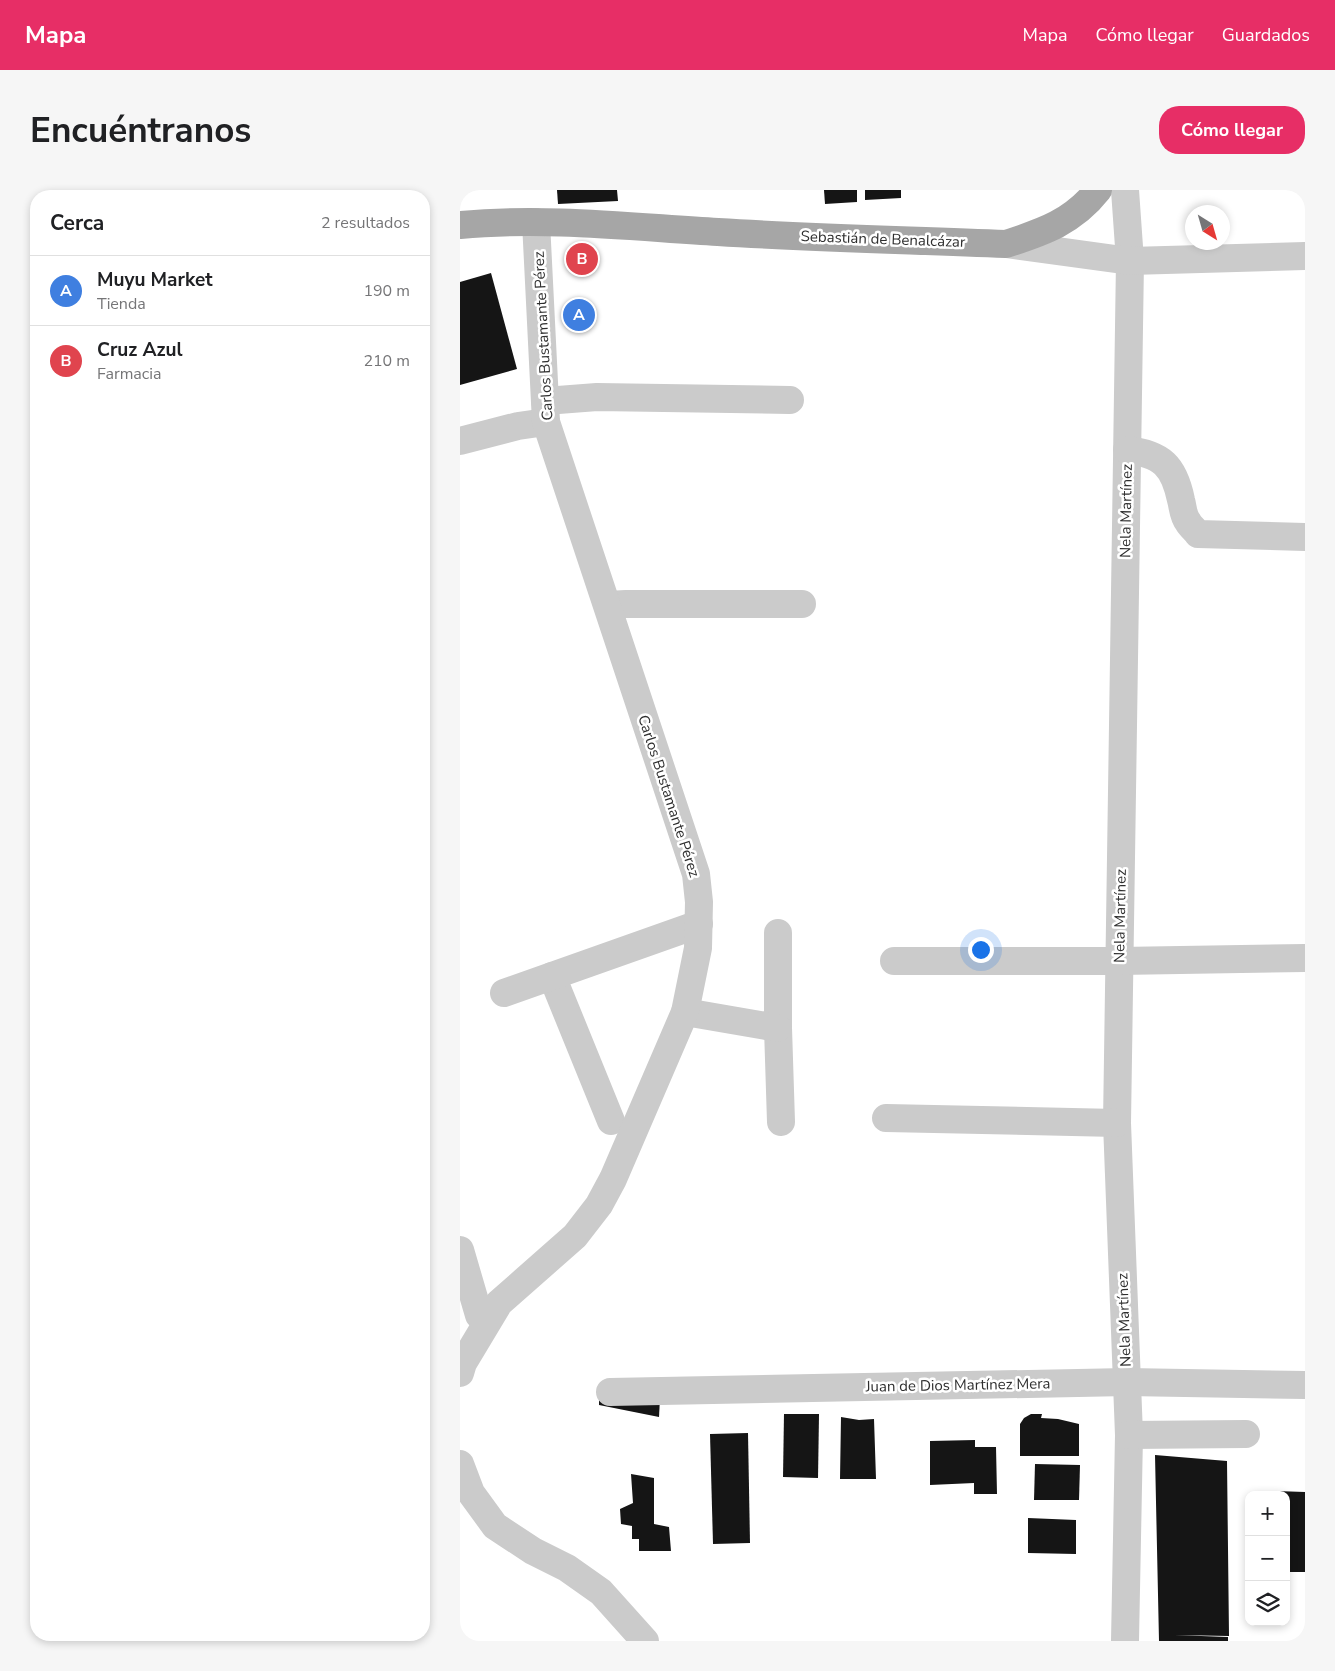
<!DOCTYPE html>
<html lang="es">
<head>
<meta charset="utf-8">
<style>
  :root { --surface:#fff; --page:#f6f6f6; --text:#202124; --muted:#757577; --line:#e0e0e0; --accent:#e72e66 }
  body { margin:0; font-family:"Nunito Sans",sans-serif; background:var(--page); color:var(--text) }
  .controls { position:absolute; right:15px; bottom:15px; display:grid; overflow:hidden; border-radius:10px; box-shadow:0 2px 8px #0003 }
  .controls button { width:45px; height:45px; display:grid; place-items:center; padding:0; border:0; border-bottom:1px solid var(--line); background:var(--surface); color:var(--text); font:25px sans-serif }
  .compass { position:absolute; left:725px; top:15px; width:45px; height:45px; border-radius:50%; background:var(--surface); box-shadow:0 2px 8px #0003; rotate:143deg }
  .you { position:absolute; left:520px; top:759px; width:18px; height:18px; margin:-12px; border:4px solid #fff; border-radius:50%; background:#1a73e8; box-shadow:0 0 0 8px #1a73e833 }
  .badge { display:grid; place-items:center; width:32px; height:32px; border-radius:50%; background:var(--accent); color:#fff; font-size:16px; font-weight:700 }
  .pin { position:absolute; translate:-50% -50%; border:2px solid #fff; box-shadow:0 1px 5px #0006 }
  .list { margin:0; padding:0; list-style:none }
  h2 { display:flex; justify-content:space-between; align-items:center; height:65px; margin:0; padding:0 20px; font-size:21px }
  h2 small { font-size:16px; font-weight:400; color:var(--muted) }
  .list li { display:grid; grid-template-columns:32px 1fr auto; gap:15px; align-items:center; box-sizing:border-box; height:70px; padding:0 20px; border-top:1px solid var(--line) }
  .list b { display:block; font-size:19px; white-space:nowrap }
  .list p { margin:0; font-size:16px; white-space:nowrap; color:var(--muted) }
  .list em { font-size:16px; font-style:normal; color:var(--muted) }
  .icon { flex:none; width:28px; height:28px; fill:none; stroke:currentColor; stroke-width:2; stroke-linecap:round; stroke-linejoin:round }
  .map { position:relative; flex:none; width:845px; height:1451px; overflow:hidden; border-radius:20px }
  header { display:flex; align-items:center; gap:30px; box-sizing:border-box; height:70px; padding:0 25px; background:var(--accent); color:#fff }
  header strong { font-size:24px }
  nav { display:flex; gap:28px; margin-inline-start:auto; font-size:18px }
  .intro { display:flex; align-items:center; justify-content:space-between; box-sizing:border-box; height:120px; padding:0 30px }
  h1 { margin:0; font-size:35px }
  .button { padding:12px 22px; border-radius:20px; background:var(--accent); color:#fff; font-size:18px; font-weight:700 }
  main { display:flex; gap:30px; padding:0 30px }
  aside { flex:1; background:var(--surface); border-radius:20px; box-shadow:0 2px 8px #0003 }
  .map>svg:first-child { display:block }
  .building { fill:#151515 }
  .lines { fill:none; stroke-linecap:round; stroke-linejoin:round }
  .minor { stroke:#cbcbcb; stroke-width:28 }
  .major { stroke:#a6a6a6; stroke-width:28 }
  .labels { text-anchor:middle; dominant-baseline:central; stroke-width:5; stroke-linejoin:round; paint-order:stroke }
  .street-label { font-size:15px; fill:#2e2e2e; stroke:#fff }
</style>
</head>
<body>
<header>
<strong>Mapa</strong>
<nav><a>Mapa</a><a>Cómo llegar</a><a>Guardados</a></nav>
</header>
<div class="intro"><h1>Encuéntranos</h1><a class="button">Cómo llegar</a></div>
<main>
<aside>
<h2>Cerca<small>2 resultados</small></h2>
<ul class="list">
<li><span class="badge" style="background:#3f7fe0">A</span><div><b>Muyu Market</b><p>Tienda</p></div><em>190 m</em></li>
<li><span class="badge" style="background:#e0444e">B</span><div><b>Cruz Azul</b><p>Farmacia</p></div><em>210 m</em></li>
</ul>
</aside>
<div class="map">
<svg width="845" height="1451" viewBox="0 0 845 1451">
  <rect width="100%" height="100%" fill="#fff"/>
  <g class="building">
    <path d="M 97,0 L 157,0 L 158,11 L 98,14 Z"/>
    <path d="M 364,0 L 397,0 L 397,12 L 365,14 Z"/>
    <path d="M 405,0 L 441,0 L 441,8 L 405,10 Z"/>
    <path d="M 31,83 L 57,179 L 0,195 L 0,92 Z"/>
    <path d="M 139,1204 L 200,1208 L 199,1227 L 139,1215 Z"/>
    <path d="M 324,1224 L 359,1224 L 358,1288 L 323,1287 Z"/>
    <path d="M 571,1224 L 582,1224 L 581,1228 L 598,1229 L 619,1234 L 619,1266 L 560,1266 L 560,1234 L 564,1228 Z"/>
    <path d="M 381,1227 L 399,1230 L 414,1229 L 416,1289 L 380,1289 Z"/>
    <path d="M 288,1243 L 290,1353 L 253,1354 L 250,1244 Z"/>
    <path d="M 515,1250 L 515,1257 L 536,1257 L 537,1304 L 514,1304 L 514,1293 L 470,1295 L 470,1251 Z"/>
    <path d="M 695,1265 L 767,1271 L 769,1446 L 714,1445 L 768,1447 L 768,1451 L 699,1451 Z"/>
    <path d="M 575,1274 L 620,1275 L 619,1310 L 574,1310 Z"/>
    <path d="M 171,1284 L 194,1288 L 194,1334 L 209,1337 L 211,1361 L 179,1361 L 179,1349 L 172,1349 L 172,1336 L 161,1334 L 160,1319 L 173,1313 Z"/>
    <path d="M 816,1301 L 845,1302 L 845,1382 L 826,1382 L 826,1305 L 816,1305 Z"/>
    <path d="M 568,1328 L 616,1330 L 616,1364 L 568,1363 Z"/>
  </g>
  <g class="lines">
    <g class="minor">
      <path d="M 665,0 L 670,71 L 657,933 L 669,1245 L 665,1451"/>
      <path d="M 546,54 L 670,71 L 845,66"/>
      <path d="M 85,211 L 137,207 L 330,210"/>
      <path d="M 0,251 L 58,236 L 86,232"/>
      <path d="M 667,260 C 702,264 714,276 721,310 C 723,317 723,326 728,332 C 730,336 735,340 738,344 L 845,347"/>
      <path d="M 148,415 L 166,414 L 342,414"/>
      <path d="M 318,743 L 318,838 L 321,932"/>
      <path d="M 434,771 L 659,771 L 845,768"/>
      <path d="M 92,786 L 151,931"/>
      <path d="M 44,803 L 239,734"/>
      <path d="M 225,822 L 318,838"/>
      <path d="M 426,928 L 657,933"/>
      <path d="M 0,1060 L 19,1125"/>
      <path d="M 0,1183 L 3,1173 L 39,1113 L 115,1046 L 139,1015 L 153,989 L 225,822 L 238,758 L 239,712 L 236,684 L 86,232 L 76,32"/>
      <path d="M 150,1202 L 667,1192 L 845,1195"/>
      <path d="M 669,1245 L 786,1244"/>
      <path d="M 0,1274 L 11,1303 L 35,1336 L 73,1361 L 107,1378 L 141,1402 L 185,1451"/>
    </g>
    <path class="major" d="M 0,35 C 86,27 172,37 258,42 C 353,48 450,50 546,54 C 583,42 613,32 638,0"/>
  </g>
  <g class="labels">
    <g class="street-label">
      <text transform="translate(423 49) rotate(2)">Sebastián de Benalcázar</text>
      <text transform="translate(83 146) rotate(-93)">Carlos Bustamante Pérez</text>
      <text transform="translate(666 321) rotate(-89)">Nela Martínez</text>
      <text transform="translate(209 606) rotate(72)">Carlos Bustamante Pérez</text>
      <text transform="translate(660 726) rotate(-89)">Nela Martínez</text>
      <text transform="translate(664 1130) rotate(-92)">Nela Martínez</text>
      <text transform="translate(498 1195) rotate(-1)">Juan de Dios Martínez Mera</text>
    </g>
  </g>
</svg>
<div class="controls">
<button>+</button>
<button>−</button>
<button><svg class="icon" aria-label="layers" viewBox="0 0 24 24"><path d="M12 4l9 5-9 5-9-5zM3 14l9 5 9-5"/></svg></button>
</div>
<svg class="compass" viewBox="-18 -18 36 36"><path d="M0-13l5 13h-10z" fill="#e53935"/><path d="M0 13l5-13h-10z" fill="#757577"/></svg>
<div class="you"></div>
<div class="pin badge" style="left:119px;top:125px;background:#3f7fe0">A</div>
<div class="pin badge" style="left:122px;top:69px;background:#e0444e">B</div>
</div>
</main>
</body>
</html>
